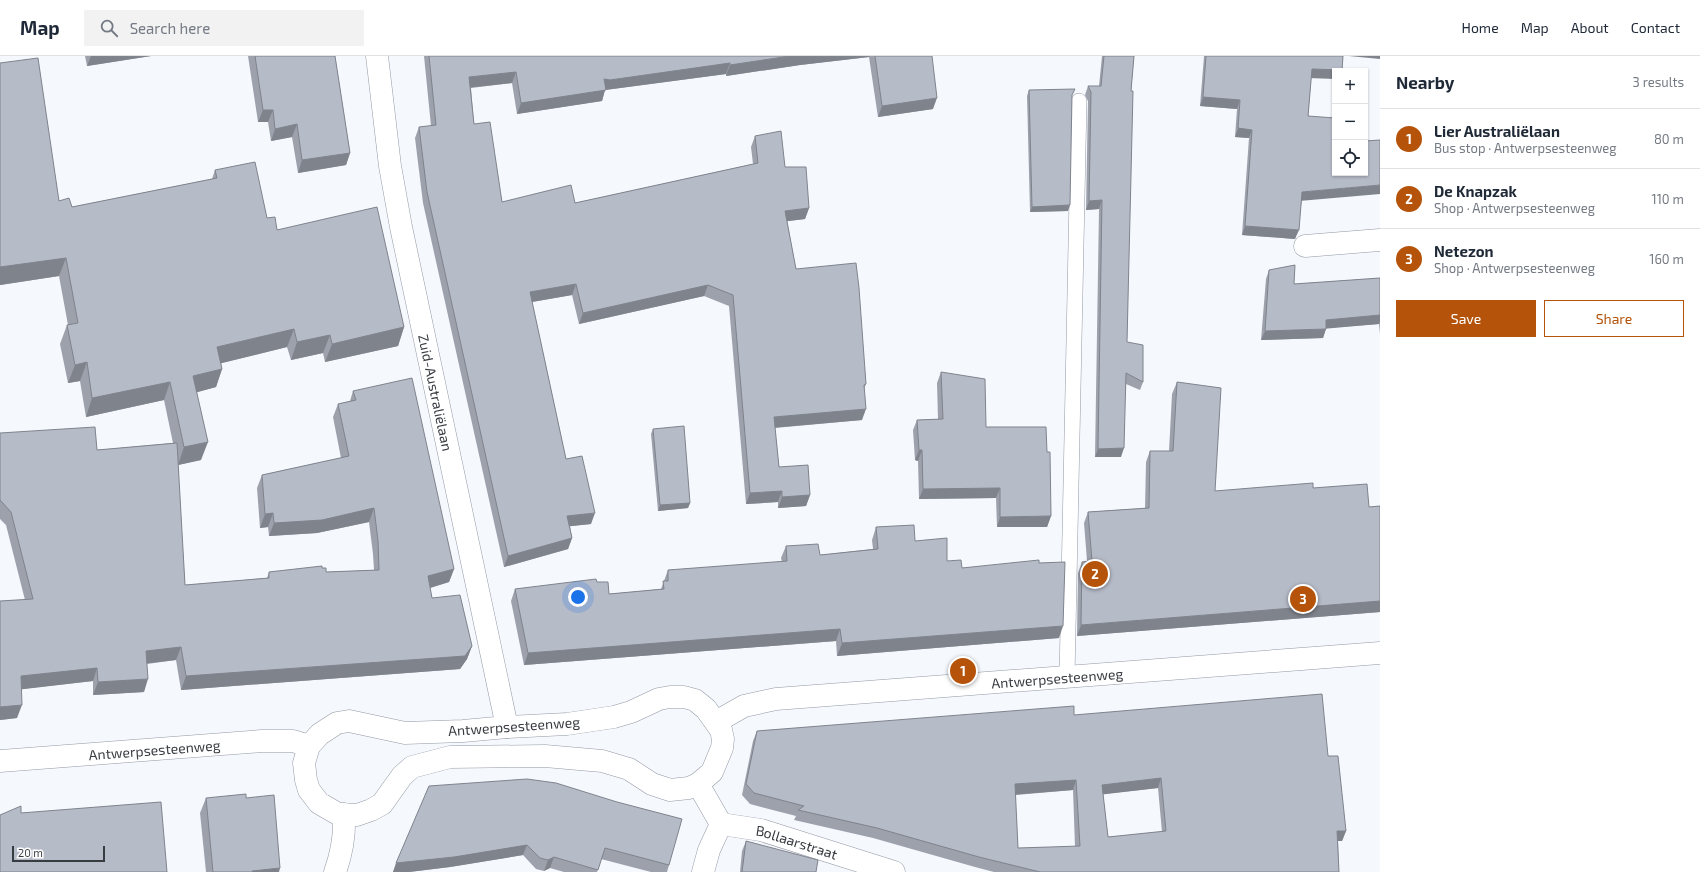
<!DOCTYPE html>
<html lang="en">
<head>
<meta charset="utf-8">
<style>
  :root { --surface:#fff; --page:#f2f2f3; --text:#1f2937; --muted:#747a83; --line:#e0e1e3; --accent:#b45309 }
  body { margin:0; font-family:"Exo 2",sans-serif; background:var(--page); color:var(--text) }
  .controls { position:absolute; right:12px; top:12px; display:grid; overflow:hidden; border-radius:0px; box-shadow:0 1px 3px #0004 }
  .controls button { width:36px; height:36px; display:grid; place-items:center; padding:0; border:0; border-bottom:1px solid var(--line); background:var(--surface); color:var(--text); font:20px sans-serif }
  .scale { position:absolute; left:12px; bottom:10px; width:93px; box-sizing:border-box; padding-left:4px; border:2px solid #383b40; border-top:0; font-size:11px; line-height:14px; white-space:nowrap; color:#383b40; -webkit-text-stroke:3px #fff; paint-order:stroke }
  .you { position:absolute; left:578px; top:541px; width:14px; height:14px; margin:-10px; border:3px solid #fff; border-radius:50%; background:#1a73e8; box-shadow:0 0 0 6px #1a73e833 }
  .badge { display:grid; place-items:center; width:26px; height:26px; border-radius:50%; background:var(--accent); color:#fff; font-size:13px; font-weight:700 }
  .pin { position:absolute; translate:-50% -50%; border:2px solid #fff; box-shadow:0 1px 4px #0006 }
  .list { margin:0; padding:0; list-style:none }
  h2 { display:flex; justify-content:space-between; align-items:center; height:52px; margin:0; padding:0 16px; font-size:17px }
  h2 small { font-size:13px; font-weight:400; color:var(--muted) }
  .list li { display:grid; grid-template-columns:26px 1fr auto; gap:12px; align-items:center; box-sizing:border-box; height:60px; padding:0 16px; border-top:1px solid var(--line) }
  .list b { display:block; font-size:15px; white-space:nowrap }
  .list p { margin:0; font-size:13px; white-space:nowrap; color:var(--muted) }
  .list em { font-size:13px; font-style:normal; color:var(--muted) }
  .actions { display:flex; gap:8px; padding:12px 16px }
  .actions a { flex:1; padding:9px 0; border:1px solid var(--accent); border-radius:0px; text-align:center; font-size:14px; color:var(--accent) }
  .actions .main { background:var(--accent); color:#fff }
  .icon { flex:none; width:22px; height:22px; fill:none; stroke:currentColor; stroke-width:2; stroke-linecap:round; stroke-linejoin:round }
  .map { position:relative; flex:none; width:1380px; height:816px; overflow:hidden }
  header { display:flex; align-items:center; gap:24px; box-sizing:border-box; height:56px; padding:0 20px; background:var(--surface); border-bottom:1px solid var(--line) }
  header strong { font-size:19px }
  nav { display:flex; gap:22px; margin-inline-start:auto; font-size:14px }
  .search { width:280px; height:36px; background:var(--page); display:flex; align-items:center; gap:10px; box-sizing:border-box; padding:0 14px; border-radius:0px; color:var(--muted); font-size:15px }
  main { display:flex }
  aside { flex:1; background:var(--surface) }
  .map>svg:first-child { display:block }
  .lines { fill:none; stroke-linecap:round; stroke-linejoin:round }
  .lane-casing { stroke:#9399a5; stroke-width:16 }
  .street-casing { stroke:#9399a5; stroke-width:23 }
  .secondary-casing { stroke:#9399a5; stroke-width:23 }
  .lane { stroke:#fff; stroke-width:15 }
  .street { stroke:#fff; stroke-width:22 }
  .secondary { stroke:#fff; stroke-width:22 }
  .wall { fill:#9da1ac; fill-rule:evenodd }
  .shaded-wall { fill:#7f838c }
  .building { fill:#b6bbc8; stroke:#7f838c; fill-rule:evenodd }
  .labels { text-anchor:middle; dominant-baseline:central; stroke-width:3.5; stroke-linejoin:round; paint-order:stroke }
  .street-label { font-size:14px; fill:#383b40; stroke:#fff }
</style>
</head>
<body>
<header>
<strong>Map</strong>
<div class="search"><svg class="icon" aria-label="search" viewBox="0 0 24 24"><circle cx="10" cy="10" r="6"/><path d="M15 15l6 6"/></svg>Search here</div>
<nav><a>Home</a><a>Map</a><a>About</a><a>Contact</a></nav>
</header>
<main>
<div class="map">
<svg width="1380" height="816" viewBox="0 0 1380 816">
  <rect width="100%" height="100%" fill="#f5f8fd"/>
  <g class="lines">
    <defs>
      <path id="lane" d="M 1067,621 L 1079,45"/>
      <g id="street">
        <path id="s1" d="M 377,0 L 390,110 L 401,171 L 507,671"/>
        <path d="M 1305,190 L 1380,184"/>
        <path d="M 698,728 L 721,768 L 709,794 L 703,816"/>
        <path id="s2" d="M 721,768 L 761,774 L 894,816"/>
        <path d="M 335,816 C 342,797 345,779 344,758"/>
      </g>
      <g id="secondary">
        <path d="M 670,641 L 684,641 L 695,644 L 706,653 L 721,674 L 723,683 L 722,692 L 712,716 L 698,728 L 689,732 L 670,734 L 652,728 L 629,713 L 602,705 L 545,700 L 450,701 L 412,711 L 402,720 L 382,748 L 371,754 L 357,759 L 338,758 L 319,747 L 309,734 L 306,724 L 304,707 L 309,690 L 320,678 L 337,667 L 349,665 L 405,677 L 463,675 L 507,671 L 567,668 L 614,661 L 631,656 L 659,643 Z"/>
        <path id="s3" d="M 716,666 L 744,650 L 776,643 L 1380,597"/>
        <path id="s4" d="M 0,705 L 262,685 L 293,685 L 309,690"/>
      </g>
    </defs>
    <use href="#lane" class="lane-casing"/>
    <use href="#street" class="street-casing"/>
    <use href="#secondary" class="secondary-casing"/>
    <use href="#lane" class="lane"/>
    <use href="#street" class="street"/>
    <use href="#secondary" class="secondary"/>
  </g>
  <g class="wall">
    <path d="M 85,0 L 151,0 L 87,10 Z"/>
    <path d="M 248,0 L 335,0 L 350,97 L 346,109 L 298,117 L 292,81 L 271,85 L 268,66 L 258,66 Z"/>
    <path d="M 424,0 L 932,0 L 933,53 L 878,61 L 869,1 L 800,9 L 726,20 L 726,18 L 605,34 L 602,45 L 517,58 L 512,27 L 471,32 L 474,68 L 502,146 L 575,147 L 753,108 L 751,91 L 755,80 L 785,111 L 809,152 L 805,163 L 787,165 L 796,213 L 866,328 L 864,333 L 862,364 L 775,372 L 779,411 L 810,439 L 806,450 L 778,452 L 778,446 L 746,448 L 729,250 L 704,240 L 579,268 L 572,239 L 532,246 L 566,403 L 591,468 L 570,470 L 572,482 L 568,493 L 504,511 L 423,147 L 415,82 L 419,71 L 431,70 Z"/>
    <path d="M 1102,0 L 1134,0 L 1131,35 L 1127,286 L 1143,326 L 1140,334 L 1126,328 L 1121,401 L 1095,401 L 1099,153 L 1086,154 L 1088,45 L 1085,39 L 1088,30 L 1099,30 Z"/>
    <path d="M 1204,0 L 1343,0 L 1342,15 L 1335,15 L 1311,22 L 1302,144 L 1295,183 L 1242,179 L 1249,82 L 1235,81 L 1237,53 L 1200,50 Z"/>
    <path d="M 0,7 L 59,145 L 72,151 L 212,123 L 215,114 L 267,162 L 277,174 L 404,271 L 398,290 L 325,306 L 323,297 L 291,304 L 287,291 L 221,307 L 222,313 L 216,331 L 197,336 L 201,404 L 178,409 L 185,529 L 267,522 L 269,516 L 322,512 L 326,516 L 374,514 L 373,498 L 369,466 L 317,477 L 269,480 L 268,471 L 260,472 L 257,432 L 262,419 L 341,402 L 333,361 L 338,348 L 350,345 L 353,335 L 454,513 L 449,526 L 430,532 L 432,542 L 472,590 L 467,603 L 460,613 L 181,634 L 176,604 L 147,608 L 144,636 L 93,639 L 93,625 L 21,633 L 17,662 L 0,664 L 0,545 L 25,544 L 6,469 L 0,463 L 0,377 L 97,394 L 173,387 L 164,344 L 86,361 L 80,325 L 68,327 L 60,288 L 67,269 L 68,269 L 59,220 L 0,229 Z"/>
    <path d="M 1029,34 L 1072,41 L 1068,155 L 1030,156 L 1027,40 Z"/>
    <path d="M 1269,214 L 1294,228 L 1380,222 L 1380,278 L 1379,268 L 1326,272 L 1323,282 L 1261,284 L 1266,223 Z"/>
    <path d="M 941,316 L 986,371 L 1047,396 L 1051,460 L 1047,471 L 997,471 L 996,442 L 919,443 L 918,405 L 915,404 L 913,374 L 917,364 L 938,363 L 937,327 Z"/>
    <path d="M 1177,326 L 1215,435 L 1313,432 L 1369,451 L 1380,450 L 1380,556 L 1077,580 L 1078,517 L 1082,506 L 1087,505 L 1084,467 L 1088,456 L 1145,452 L 1146,406 L 1150,395 L 1169,395 L 1172,338 Z"/>
    <path d="M 653,373 L 690,447 L 688,452 L 658,455 L 651,378 Z"/>
    <path d="M 876,471 L 915,485 L 947,505 L 962,512 L 1039,507 L 1059,582 L 837,600 L 836,585 L 524,609 L 511,545 L 515,533 L 597,526 L 609,538 L 661,533 L 668,514 L 782,506 L 781,502 L 786,490 L 820,499 L 873,493 L 872,484 Z"/>
    <path d="M 1074,659 L 1328,700 L 1346,775 L 1342,785 L 1338,785 L 1339,816 L 994,816 L 975,811 L 873,782 L 794,764 L 796,760 L 750,748 L 742,739 L 753,685 L 757,675 ZM 1158,732 L 1162,776 L 1108,781 L 1103,738 ZM 1073,734 L 1075,791 L 1018,792 L 1015,739 Z"/>
    <path d="M 429,730 L 669,809 L 667,816 L 651,816 L 601,803 L 597,816 L 564,816 L 550,812 L 544,815 L 536,813 L 523,799 L 450,811 L 409,816 L 393,816 Z"/>
    <path d="M 206,742 L 246,742 L 279,816 L 206,816 L 200,757 Z"/>
    <path d="M 746,785 L 816,816 L 740,816 L 742,795 Z"/>
  </g>
  <g class="shaded-wall">
    <path d="M 91,0 L 151,0 L 87,10 Z"/>
    <path d="M 790,0 L 870,0 L 869,1 L 800,9 L 726,20 L 730,9 Z"/>
    <path d="M 1349,0 L 1380,0 L 1380,3 Z"/>
    <path d="M 730,7 L 726,18 L 605,34 L 602,45 L 517,58 L 521,47 L 604,23 Z"/>
    <path d="M 1312,13 L 1342,14 L 1342,15 L 1335,15 L 1335,23 L 1308,22 Z"/>
    <path d="M 516,16 L 512,27 L 465,32 L 469,21 Z"/>
    <path d="M 1203,41 L 1240,44 L 1237,53 L 1200,50 Z"/>
    <path d="M 937,42 L 933,53 L 878,61 L 882,50 Z"/>
    <path d="M 263,54 L 273,54 L 268,66 L 258,66 Z"/>
    <path d="M 297,68 L 292,81 L 271,85 L 275,73 Z"/>
    <path d="M 1238,72 L 1252,74 L 1249,82 L 1235,81 Z"/>
    <path d="M 350,97 L 346,109 L 298,117 L 302,104 Z"/>
    <path d="M 1380,129 L 1380,138 L 1299,145 L 1302,136 Z"/>
    <path d="M 1102,144 L 1099,153 L 1086,154 L 1089,145 Z"/>
    <path d="M 1070,149 L 1068,155 L 1030,156 L 1032,151 Z"/>
    <path d="M 809,152 L 805,163 L 781,166 L 785,155 Z"/>
    <path d="M 1245,170 L 1299,174 L 1295,183 L 1242,179 Z"/>
    <path d="M 66,202 L 59,220 L 0,229 L 0,211 Z"/>
    <path d="M 576,228 L 572,239 L 526,247 L 530,236 Z"/>
    <path d="M 708,229 L 704,240 L 579,268 L 583,257 Z"/>
    <path d="M 1380,259 L 1380,265 L 1379,268 L 1322,273 L 1326,264 Z"/>
    <path d="M 404,271 L 398,290 L 325,306 L 332,288 Z"/>
    <path d="M 294,273 L 287,291 L 210,310 L 217,291 Z"/>
    <path d="M 1326,273 L 1323,282 L 1261,284 L 1265,275 Z"/>
    <path d="M 330,279 L 323,297 L 291,304 L 297,286 Z"/>
    <path d="M 87,306 L 80,325 L 68,327 L 75,309 Z"/>
    <path d="M 222,313 L 216,331 L 187,339 L 193,320 Z"/>
    <path d="M 170,326 L 164,344 L 86,361 L 92,342 Z"/>
    <path d="M 866,353 L 862,364 L 770,372 L 774,361 Z"/>
    <path d="M 208,386 L 201,404 L 178,409 L 184,391 Z"/>
    <path d="M 1124,392 L 1121,401 L 1095,401 L 1098,393 Z"/>
    <path d="M 919,394 L 922,394 L 918,405 L 915,404 Z"/>
    <path d="M 1000,432 L 996,442 L 919,443 L 923,433 Z"/>
    <path d="M 782,435 L 778,446 L 746,448 L 750,437 Z"/>
    <path d="M 810,439 L 806,450 L 778,452 L 782,441 Z"/>
    <path d="M 690,447 L 688,452 L 658,455 L 660,449 Z"/>
    <path d="M 374,452 L 369,466 L 317,477 L 269,480 L 274,467 Z"/>
    <path d="M 273,457 L 268,471 L 260,472 L 265,458 Z"/>
    <path d="M 595,457 L 591,468 L 563,471 L 567,460 Z"/>
    <path d="M 1051,460 L 1047,471 L 997,471 L 1000,461 Z"/>
    <path d="M 572,482 L 568,493 L 504,511 L 508,500 Z"/>
    <path d="M 454,513 L 449,526 L 423,534 L 428,520 Z"/>
    <path d="M 1380,545 L 1380,556 L 1077,580 L 1081,569 Z"/>
    <path d="M 1063,570 L 1059,582 L 837,600 L 842,587 Z"/>
    <path d="M 840,573 L 836,585 L 524,609 L 528,597 Z"/>
    <path d="M 472,590 L 467,603 L 460,613 L 181,634 L 186,620 Z"/>
    <path d="M 181,591 L 176,604 L 141,608 L 146,595 Z"/>
    <path d="M 97,612 L 93,625 L 16,634 L 21,620 Z"/>
    <path d="M 148,623 L 144,636 L 93,639 L 98,626 Z"/>
    <path d="M 22,649 L 17,662 L 0,664 L 0,651 Z"/>
    <path d="M 1161,722 L 1158,732 L 1098,739 L 1102,729 Z"/>
    <path d="M 1076,724 L 1073,734 L 1011,739 L 1015,728 Z"/>
    <path d="M 1337,775 L 1346,775 L 1342,785 L 1334,785 Z"/>
    <path d="M 527,789 L 523,799 L 450,811 L 409,816 L 393,816 L 396,807 Z"/>
    <path d="M 554,801 L 550,812 L 544,815 L 548,804 Z"/>
    <path d="M 280,812 L 279,816 L 252,816 L 252,815 Z"/>
  </g>
  <g class="building">
    <path d="M 255,0 L 335,0 L 350,97 L 302,104 L 297,68 L 275,73 L 273,54 L 263,54 Z"/>
    <path d="M 429,0 L 790,0 L 730,9 L 730,7 L 610,24 L 604,23 L 606,34 L 521,47 L 516,16 L 469,21 L 474,68 L 490,66 L 502,146 L 571,129 L 575,147 L 758,107 L 755,80 L 781,75 L 785,111 L 806,111 L 809,152 L 785,155 L 796,213 L 856,207 L 859,232 L 866,328 L 864,329 L 866,353 L 774,361 L 779,411 L 808,409 L 810,439 L 782,441 L 782,435 L 750,437 L 733,239 L 708,229 L 583,257 L 576,228 L 530,236 L 566,403 L 582,400 L 595,457 L 567,460 L 572,482 L 508,500 L 427,136 L 419,71 L 436,69 Z"/>
    <path d="M 875,0 L 932,0 L 937,42 L 882,50 Z"/>
    <path d="M 1104,0 L 1134,0 L 1131,35 L 1133,35 L 1127,286 L 1143,289 L 1143,326 L 1126,317 L 1124,392 L 1098,393 L 1102,144 L 1089,145 L 1091,36 L 1088,30 L 1101,30 Z"/>
    <path d="M 1206,0 L 1343,0 L 1342,14 L 1312,13 L 1308,60 L 1335,62 L 1335,117 L 1365,117 L 1365,85 L 1380,84 L 1380,129 L 1302,136 L 1299,174 L 1245,170 L 1252,74 L 1238,72 L 1240,44 L 1203,41 Z"/>
    <path d="M 38,2 L 59,145 L 69,142 L 72,151 L 217,122 L 215,114 L 255,106 L 267,162 L 275,161 L 277,174 L 377,151 L 404,271 L 332,288 L 330,279 L 297,286 L 294,273 L 217,291 L 222,313 L 193,320 L 208,386 L 184,391 L 170,326 L 92,342 L 87,306 L 75,309 L 67,269 L 78,267 L 66,202 L 0,211 L 0,7 Z"/>
    <path d="M 1075,33 L 1072,39 L 1070,149 L 1032,151 L 1029,34 Z"/>
    <path d="M 1295,209 L 1294,228 L 1380,222 L 1380,259 L 1326,264 L 1326,273 L 1265,275 L 1269,214 Z"/>
    <path d="M 941,316 L 985,323 L 986,371 L 1046,371 L 1047,396 L 1050,396 L 1051,460 L 1000,461 L 1000,432 L 923,433 L 922,394 L 919,394 L 917,364 L 943,363 Z"/>
    <path d="M 412,322 L 454,513 L 428,520 L 432,542 L 460,539 L 472,590 L 465,600 L 186,620 L 181,591 L 146,595 L 148,623 L 98,626 L 97,612 L 21,620 L 22,649 L 0,651 L 0,545 L 33,543 L 11,456 L 0,444 L 0,377 L 95,371 L 97,394 L 177,387 L 185,529 L 269,522 L 269,516 L 322,510 L 322,512 L 326,512 L 326,516 L 379,514 L 378,485 L 374,452 L 322,464 L 274,467 L 273,457 L 265,458 L 262,419 L 349,400 L 338,348 L 356,344 L 353,335 Z"/>
    <path d="M 1177,326 L 1221,332 L 1215,435 L 1313,427 L 1313,432 L 1367,428 L 1369,451 L 1380,450 L 1380,545 L 1081,569 L 1082,506 L 1092,505 L 1088,456 L 1149,452 L 1150,395 L 1173,395 Z"/>
    <path d="M 684,370 L 690,447 L 660,449 L 653,373 Z"/>
    <path d="M 914,469 L 915,485 L 947,482 L 947,505 L 961,504 L 962,512 L 1039,504 L 1039,507 L 1065,506 L 1063,570 L 842,587 L 840,573 L 528,597 L 515,533 L 596,523 L 597,526 L 608,526 L 609,538 L 664,533 L 663,525 L 668,525 L 668,514 L 787,505 L 786,490 L 818,488 L 820,499 L 878,493 L 876,471 Z"/>
    <path d="M 1322,638 L 1328,700 L 1338,700 L 1346,775 L 1337,775 L 1339,816 L 1040,816 L 979,801 L 877,772 L 798,754 L 804,750 L 754,737 L 746,728 L 757,675 L 1074,650 L 1074,659 ZM 1161,722 L 1166,775 L 1108,781 L 1102,729 ZM 1076,724 L 1080,790 L 1018,792 L 1015,728 Z"/>
    <path d="M 527,723 L 556,727 L 617,746 L 682,763 L 669,809 L 605,792 L 598,814 L 554,801 L 548,804 L 540,802 L 527,789 L 454,801 L 396,807 L 429,730 Z"/>
    <path d="M 246,738 L 246,742 L 274,739 L 280,812 L 252,815 L 253,816 L 213,816 L 206,742 Z"/>
    <path d="M 161,746 L 167,816 L 0,816 L 0,759 L 21,750 L 21,757 Z"/>
    <path d="M 746,785 L 818,804 L 816,816 L 742,816 Z"/>
  </g>
  <g class="labels">
    <g class="street-label">
      <text stroke="none"><textPath href="#s1" startOffset="342">Zuid-Australiëlaan</textPath></text>
      <text stroke="none"><textPath href="#s3" startOffset="347">Antwerpsesteenweg</textPath></text>
      <text transform="translate(514 670) rotate(-4)">Antwerpsesteenweg</text>
      <text stroke="none"><textPath href="#s4" startOffset="155">Antwerpsesteenweg</textPath></text>
      <text stroke="none"><textPath href="#s2" startOffset="78">Bollaarstraat</textPath></text>
    </g>
  </g>
</svg>
<div class="controls">
<button>+</button>
<button>−</button>
<button><svg class="icon" aria-label="locate" viewBox="0 0 24 24"><circle cx="12" cy="12" r="6"/><path d="M12 2v4M12 18v4M2 12h4M18 12h4"/></svg></button>
</div>
<div class="scale">20 m</div>
<div class="you"></div>
<div class="pin badge" style="left:963px;top:615px">1</div>
<div class="pin badge" style="left:1095px;top:518px">2</div>
<div class="pin badge" style="left:1303px;top:543px">3</div>
</div>
<aside>
<h2>Nearby<small>3 results</small></h2>
<ul class="list">
<li><span class="badge">1</span><div><b>Lier Australiëlaan</b><p>Bus stop · Antwerpsesteenweg</p></div><em>80 m</em></li>
<li><span class="badge">2</span><div><b>De Knapzak</b><p>Shop · Antwerpsesteenweg</p></div><em>110 m</em></li>
<li><span class="badge">3</span><div><b>Netezon</b><p>Shop · Antwerpsesteenweg</p></div><em>160 m</em></li>
</ul>
<div class="actions"><a class="main">Save</a><a>Share</a></div>
</aside>
</main>
</body>
</html>
